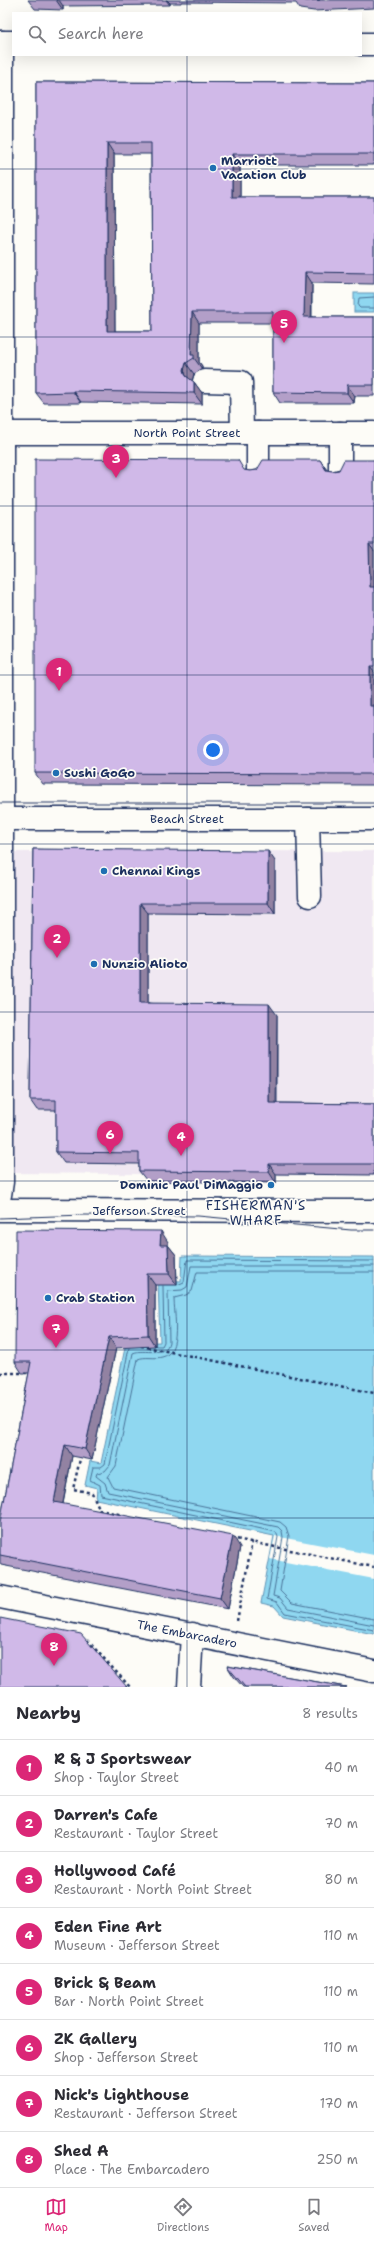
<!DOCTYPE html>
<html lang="en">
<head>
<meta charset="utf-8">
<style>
  :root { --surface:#fff; --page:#f7f7f7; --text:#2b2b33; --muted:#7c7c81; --line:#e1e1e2; --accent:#db2777 }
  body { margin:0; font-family:"Shantell Sans",sans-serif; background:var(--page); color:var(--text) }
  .you { position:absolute; left:213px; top:750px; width:14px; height:14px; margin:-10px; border:3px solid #fff; border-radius:50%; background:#1a73e8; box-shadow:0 0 0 6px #1a73e833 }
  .badge { display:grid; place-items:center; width:26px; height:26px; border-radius:50%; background:var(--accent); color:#fff; font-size:13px; font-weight:700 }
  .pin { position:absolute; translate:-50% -33px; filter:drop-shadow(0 1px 2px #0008) }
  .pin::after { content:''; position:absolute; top:21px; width:14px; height:12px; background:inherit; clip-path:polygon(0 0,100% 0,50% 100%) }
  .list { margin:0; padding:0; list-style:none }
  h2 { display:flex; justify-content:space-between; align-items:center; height:52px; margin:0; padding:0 16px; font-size:17px }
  h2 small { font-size:13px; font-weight:400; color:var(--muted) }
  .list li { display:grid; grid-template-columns:26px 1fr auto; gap:12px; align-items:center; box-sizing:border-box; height:56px; padding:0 16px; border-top:1px solid var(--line) }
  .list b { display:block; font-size:15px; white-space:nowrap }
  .list p { margin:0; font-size:13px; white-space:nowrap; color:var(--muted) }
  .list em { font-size:13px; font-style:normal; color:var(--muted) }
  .icon { flex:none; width:22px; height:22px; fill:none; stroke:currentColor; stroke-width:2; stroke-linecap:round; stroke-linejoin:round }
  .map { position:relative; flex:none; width:374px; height:1687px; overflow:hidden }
  .search { position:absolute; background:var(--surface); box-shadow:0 4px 16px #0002; left:12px; right:12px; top:12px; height:44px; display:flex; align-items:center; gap:10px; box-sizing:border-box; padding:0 14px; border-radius:0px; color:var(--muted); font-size:15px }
  .sheet { height:500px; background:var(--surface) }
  nav { display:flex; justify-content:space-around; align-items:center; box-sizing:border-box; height:56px; border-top:1px solid var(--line); background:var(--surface); font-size:11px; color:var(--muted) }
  nav a { display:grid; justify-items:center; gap:2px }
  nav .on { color:var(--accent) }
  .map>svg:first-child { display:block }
  .built { fill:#f0e8f2 }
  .water { fill:#8fd7f0; stroke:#6194b6 }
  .pier { fill:#fdfcf7 }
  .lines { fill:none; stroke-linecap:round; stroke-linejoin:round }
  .shore { stroke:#497298; stroke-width:1 }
  .minor-casing { stroke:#1b2f5e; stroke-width:25 }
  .major-casing { stroke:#1b2f5e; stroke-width:25 }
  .path { stroke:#1b2f5e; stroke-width:2.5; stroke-dasharray:3 3; stroke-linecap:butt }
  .minor { stroke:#fdfcf7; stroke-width:22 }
  .major { stroke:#fdfcf7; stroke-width:22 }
  .tram { stroke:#1b2f5e; stroke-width:1 }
  .wall { fill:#b39fc8; stroke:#1b2f5e; fill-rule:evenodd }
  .shaded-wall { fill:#9282a2; stroke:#1b2f5e }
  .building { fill:#d0b9e8; stroke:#1b2f5e; fill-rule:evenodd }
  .grid { fill:none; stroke:#1b2f5e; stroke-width:1; stroke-opacity:0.55 }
  .poi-dot { fill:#1f6fb2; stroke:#fdfcf7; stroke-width:1.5 }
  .labels { text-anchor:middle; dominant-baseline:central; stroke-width:3.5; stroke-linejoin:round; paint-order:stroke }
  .poi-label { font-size:12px; font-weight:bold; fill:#1b2f5e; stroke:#fdfcf7; text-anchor:start }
  .street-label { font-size:12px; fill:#1b2f5e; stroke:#fdfcf7 }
  .neighbourhood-label { font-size:13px; letter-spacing:1px; fill:#1b2f5e; stroke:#fdfcf7 }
</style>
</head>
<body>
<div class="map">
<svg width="374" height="1687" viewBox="0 0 374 1687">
  <rect width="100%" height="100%" fill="#fdfcf7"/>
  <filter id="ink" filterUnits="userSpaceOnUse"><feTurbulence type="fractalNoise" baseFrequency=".025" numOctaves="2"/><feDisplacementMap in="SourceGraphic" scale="8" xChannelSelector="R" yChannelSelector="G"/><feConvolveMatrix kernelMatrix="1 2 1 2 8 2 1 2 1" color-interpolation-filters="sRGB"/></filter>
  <g filter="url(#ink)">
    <path class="built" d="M 374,851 L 374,1176 L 0,1173 L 0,852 Z"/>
    <g class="water">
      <rect x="354" y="293" width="20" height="19"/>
      <path d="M 182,1256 L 374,1257 L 374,1634 L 283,1616 L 274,1606 L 261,1603 L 274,1536 L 96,1499 L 97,1488 L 85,1485 L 90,1461 L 101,1463 L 126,1343 L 160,1342 L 158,1280 L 181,1281 Z"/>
    </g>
    <path class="pier" d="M 275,1536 L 374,1555 L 374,1579 L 270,1559 Z"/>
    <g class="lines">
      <g class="shore">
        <path d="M 374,297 L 359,298 L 358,306 L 360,308 L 374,308"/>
        <path d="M 374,1266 L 191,1266 L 187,1287 L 182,1290 L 168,1291 L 169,1342 C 166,1358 144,1348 133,1353 L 110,1465 L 105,1471 L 97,1473 L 96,1476 L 105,1483 L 108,1492 L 278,1527 L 282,1531 L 283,1537 L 273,1596 L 280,1598 L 288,1608 L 374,1625"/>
        <path d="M 374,1272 L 197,1272 L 192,1291 L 186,1295 L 174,1298 C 174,1313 182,1353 162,1357 C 155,1359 145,1356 138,1359 L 116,1466 L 108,1477 L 113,1487 L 280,1522 L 286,1527 L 289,1536 L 280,1591 L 292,1603 L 374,1619"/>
        <path d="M 177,1285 L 184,1282 L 187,1260 L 374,1261"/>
        <path d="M 156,1346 L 162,1346 L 164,1342 L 163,1286"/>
        <path d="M 129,1348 L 105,1464 L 101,1467 L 93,1467 L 90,1480 L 100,1485 L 101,1495 L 276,1532 L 278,1537 L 267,1599 L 277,1602 L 285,1613 L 374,1630"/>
      </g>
      <defs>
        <g id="minor">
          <path d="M 204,381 L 241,382 L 242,433"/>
          <path d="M 0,433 L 374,433"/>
          <path d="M 258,433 L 258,470"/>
          <path d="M 340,433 L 340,470"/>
          <path d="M 0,819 L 374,819"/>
          <path d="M 308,819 L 310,896"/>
          <path d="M 0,1195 L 2,1182 L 2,42"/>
          <path d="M 0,1210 L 374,1211"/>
          <path d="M 0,1597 L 374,1671"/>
          <path d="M 189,1687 L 192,1634"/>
        </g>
        <g id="major">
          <path d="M 0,42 L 13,42"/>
          <path d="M 361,44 L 374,44"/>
        </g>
      </defs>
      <use href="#minor" class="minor-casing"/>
      <use href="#major" class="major-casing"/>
      <g class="path">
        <path d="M 141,1346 L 374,1393"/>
        <path d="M 0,1373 L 31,1373"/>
        <path d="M 81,1455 L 73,1489 L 92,1493 L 100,1510 L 123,1515"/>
        <path d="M 231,1538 L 374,1567"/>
        <path d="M 237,1621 L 252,1542"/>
        <path d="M 87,1640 L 130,1687"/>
      </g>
      <use href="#minor" class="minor"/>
      <use href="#major" class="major"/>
      <g class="tram">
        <path d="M 0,803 L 374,803"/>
        <path d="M 0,1218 L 84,1215 L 198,1216 L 351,1230 L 374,1230"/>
      </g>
    </g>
    <g class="wall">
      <path d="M 28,0 L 374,0 L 374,8 L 314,11 L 300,9 L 296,3 L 181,2 L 181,3 L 170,3 L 170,5 L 63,6 L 63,10 L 35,9 Z"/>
      <path d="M 36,82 L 374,83 L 374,165 L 240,165 L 240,197 L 374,197 L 374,284 L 312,283 L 312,317 L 374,317 L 374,396 L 355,396 L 354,403 L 280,403 L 273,392 L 273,323 L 199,323 L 199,362 L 202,366 L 202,369 L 194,374 L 192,380 L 194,382 L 202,393 L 202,404 L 81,402 L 81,403 L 44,403 L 36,393 ZM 114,154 L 151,154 L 152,331 L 115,331 Z"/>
      <path d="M 320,460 L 327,470 L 332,471 L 374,460 L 374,785 L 43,784 L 35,773 L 245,470 L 250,471 Z"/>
      <path d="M 33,849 L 275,861 L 275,914 L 148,913 L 148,1003 L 277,1015 L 277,1103 L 374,1104 L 374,1175 L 276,1174 L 276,1183 L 147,1181 L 139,1171 L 139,1164 L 64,1163 L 56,1152 L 56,1110 L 37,1110 L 30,1100 Z"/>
      <path d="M 168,1242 L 168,1245 L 176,1255 L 177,1285 L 155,1285 L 155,1346 L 116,1348 L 92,1460 L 72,1456 L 63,1504 L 240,1547 L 228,1609 L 1,1565 L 0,1563 L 0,1522 L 29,1373 L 22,1373 L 15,1362 Z"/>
      <path d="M 227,1666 L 346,1687 L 243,1687 L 234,1677 Z"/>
    </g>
    <g class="shaded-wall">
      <path d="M 56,0 L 59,0 L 63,6 L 63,10 Z"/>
      <path d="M 166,0 L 167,0 L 170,3 L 170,5 Z"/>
      <path d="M 107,143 L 114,154 L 115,342 L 107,331 Z"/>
      <path d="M 232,154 L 240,165 L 240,208 L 232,197 Z"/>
      <path d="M 305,272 L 312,283 L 311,328 L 304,317 Z"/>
      <path d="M 192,312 L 199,323 L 199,362 L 202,366 L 202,369 L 194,358 L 191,355 Z"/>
      <path d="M 186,363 L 194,374 L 192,381 L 186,376 L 184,370 Z"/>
      <path d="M 194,382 L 202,393 L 202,404 L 194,393 Z"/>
      <path d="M 347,385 L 355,396 L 354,403 L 347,393 Z"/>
      <path d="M 73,391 L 81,402 L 81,403 L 73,392 Z"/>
      <path d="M 369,544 L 374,551 L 374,593 L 370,587 Z"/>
      <path d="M 370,667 L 374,672 L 374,711 L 370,706 Z"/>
      <path d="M 268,851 L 275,861 L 275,914 L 268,903 Z"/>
      <path d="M 140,903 L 148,913 L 148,1014 L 140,1003 Z"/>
      <path d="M 269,1004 L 277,1015 L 276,1114 L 269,1103 Z"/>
      <path d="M 269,1164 L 276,1174 L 276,1183 L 269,1172 Z"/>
      <path d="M 161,1231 L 168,1242 L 168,1256 L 160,1245 Z"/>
      <path d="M 168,1245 L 176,1255 L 177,1285 L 169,1274 Z"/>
      <path d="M 147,1274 L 155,1285 L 155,1346 L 148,1335 Z"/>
      <path d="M 109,1337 L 116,1348 L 92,1460 L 85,1449 Z"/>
      <path d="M 65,1445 L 72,1456 L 61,1513 L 54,1502 Z"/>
      <path d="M 233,1536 L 240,1547 L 228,1609 L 220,1598 Z"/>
    </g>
    <g class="building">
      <path d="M 301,0 L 320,0 L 307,1 Z"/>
      <path d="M 36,82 L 374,83 L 374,154 L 232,154 L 232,197 L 374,197 L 374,273 L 305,272 L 304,317 L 374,317 L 374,385 L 347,385 L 347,393 L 273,392 L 273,312 L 192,312 L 191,355 L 194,355 L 194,358 L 186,363 L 184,370 L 186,376 L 194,382 L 194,393 L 73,391 L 73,392 L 36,393 ZM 107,143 L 151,143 L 152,331 L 107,331 Z"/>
      <path d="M 35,459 L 238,460 L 244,470 L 250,471 L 257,470 L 263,460 L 320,460 L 326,470 L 332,471 L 339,470 L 344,460 L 374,460 L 374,544 L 369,544 L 370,587 L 374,587 L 374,667 L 370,667 L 370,706 L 374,706 L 374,774 L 35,773 Z"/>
      <path d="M 33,849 L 268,851 L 268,903 L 140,903 L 140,1003 L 269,1004 L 269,1103 L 374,1104 L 374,1164 L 269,1164 L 269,1172 L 139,1171 L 139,1153 L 56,1152 L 56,1100 L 30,1100 Z"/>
      <path d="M 16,1230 L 161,1231 L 160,1245 L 168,1245 L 169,1274 L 147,1274 L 148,1335 L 109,1337 L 85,1449 L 65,1445 L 54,1502 L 233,1536 L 220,1598 L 0,1555 L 0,1522 L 31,1362 L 15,1362 Z"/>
      <path d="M 0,1618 L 81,1634 L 127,1687 L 0,1687 Z"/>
      <path d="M 227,1666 L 346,1687 L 245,1687 Z"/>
    </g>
  </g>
  <path class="grid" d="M 187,0 L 187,13M 187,55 L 187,1687M 0,169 L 374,169M 0,337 L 374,337M 0,506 L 374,506M 0,675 L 374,675M 0,844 L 374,844M 0,1012 L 374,1012M 0,1181 L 374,1181M 0,1350 L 374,1350M 0,1518 L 374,1518"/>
  <g class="poi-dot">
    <circle cx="213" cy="168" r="4"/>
    <circle cx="56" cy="773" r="4"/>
    <circle cx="104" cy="871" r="4"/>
    <circle cx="94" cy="964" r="4"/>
    <circle cx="271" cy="1185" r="4"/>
    <circle cx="48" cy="1298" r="4"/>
  </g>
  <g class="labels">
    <g class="poi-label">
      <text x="221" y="161">Marriott<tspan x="221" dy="14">Vacation Club</tspan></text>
      <text x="64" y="773">Sushi GoGo</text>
      <text x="112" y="871">Chennai Kings</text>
      <text x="102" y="964">Nunzio Alioto</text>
      <text x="263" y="1185" text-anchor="end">Dominic Paul DiMaggio</text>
      <text x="56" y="1298">Crab Station</text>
    </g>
    <g class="street-label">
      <text x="187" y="433">North Point Street</text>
      <text x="187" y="819">Beach Street</text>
      <text x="139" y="1211">Jefferson Street</text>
      <text transform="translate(187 1634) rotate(11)">The Embarcadero</text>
    </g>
    <g class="neighbourhood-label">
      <text x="256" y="1205">FISHERMAN'S<tspan x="256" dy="15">WHARF</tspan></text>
    </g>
  </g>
</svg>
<div class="you"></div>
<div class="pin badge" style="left:59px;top:691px">1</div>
<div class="pin badge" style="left:57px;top:958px">2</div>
<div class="pin badge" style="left:116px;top:478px">3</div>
<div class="pin badge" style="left:181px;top:1156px">4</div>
<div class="pin badge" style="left:284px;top:343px">5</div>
<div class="pin badge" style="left:110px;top:1154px">6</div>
<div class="pin badge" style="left:56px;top:1348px">7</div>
<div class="pin badge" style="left:54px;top:1666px">8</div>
<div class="search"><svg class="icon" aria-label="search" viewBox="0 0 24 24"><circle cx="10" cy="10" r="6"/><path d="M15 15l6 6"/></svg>Search here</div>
</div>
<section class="sheet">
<h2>Nearby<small>8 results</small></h2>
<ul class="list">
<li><span class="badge">1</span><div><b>R &amp; J Sportswear</b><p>Shop · Taylor Street</p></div><em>40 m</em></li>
<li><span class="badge">2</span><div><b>Darren's Cafe</b><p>Restaurant · Taylor Street</p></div><em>70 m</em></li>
<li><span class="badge">3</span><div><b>Hollywood Café</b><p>Restaurant · North Point Street</p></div><em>80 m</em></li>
<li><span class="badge">4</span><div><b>Eden Fine Art</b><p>Museum · Jefferson Street</p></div><em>110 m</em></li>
<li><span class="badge">5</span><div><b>Brick &amp; Beam</b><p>Bar · North Point Street</p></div><em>110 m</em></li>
<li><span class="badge">6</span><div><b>ZK Gallery</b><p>Shop · Jefferson Street</p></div><em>110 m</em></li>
<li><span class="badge">7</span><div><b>Nick's Lighthouse</b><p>Restaurant · Jefferson Street</p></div><em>170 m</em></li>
<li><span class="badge">8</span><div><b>Shed A</b><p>Place · The Embarcadero</p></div><em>250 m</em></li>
</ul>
</section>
<nav>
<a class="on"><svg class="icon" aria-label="map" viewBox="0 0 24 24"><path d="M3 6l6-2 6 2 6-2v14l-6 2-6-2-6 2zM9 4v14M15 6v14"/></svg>Map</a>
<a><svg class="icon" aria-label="directions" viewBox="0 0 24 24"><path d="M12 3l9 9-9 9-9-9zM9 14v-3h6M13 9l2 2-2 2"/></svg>Directions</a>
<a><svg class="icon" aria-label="saved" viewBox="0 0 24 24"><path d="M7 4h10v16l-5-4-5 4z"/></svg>Saved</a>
</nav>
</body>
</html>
